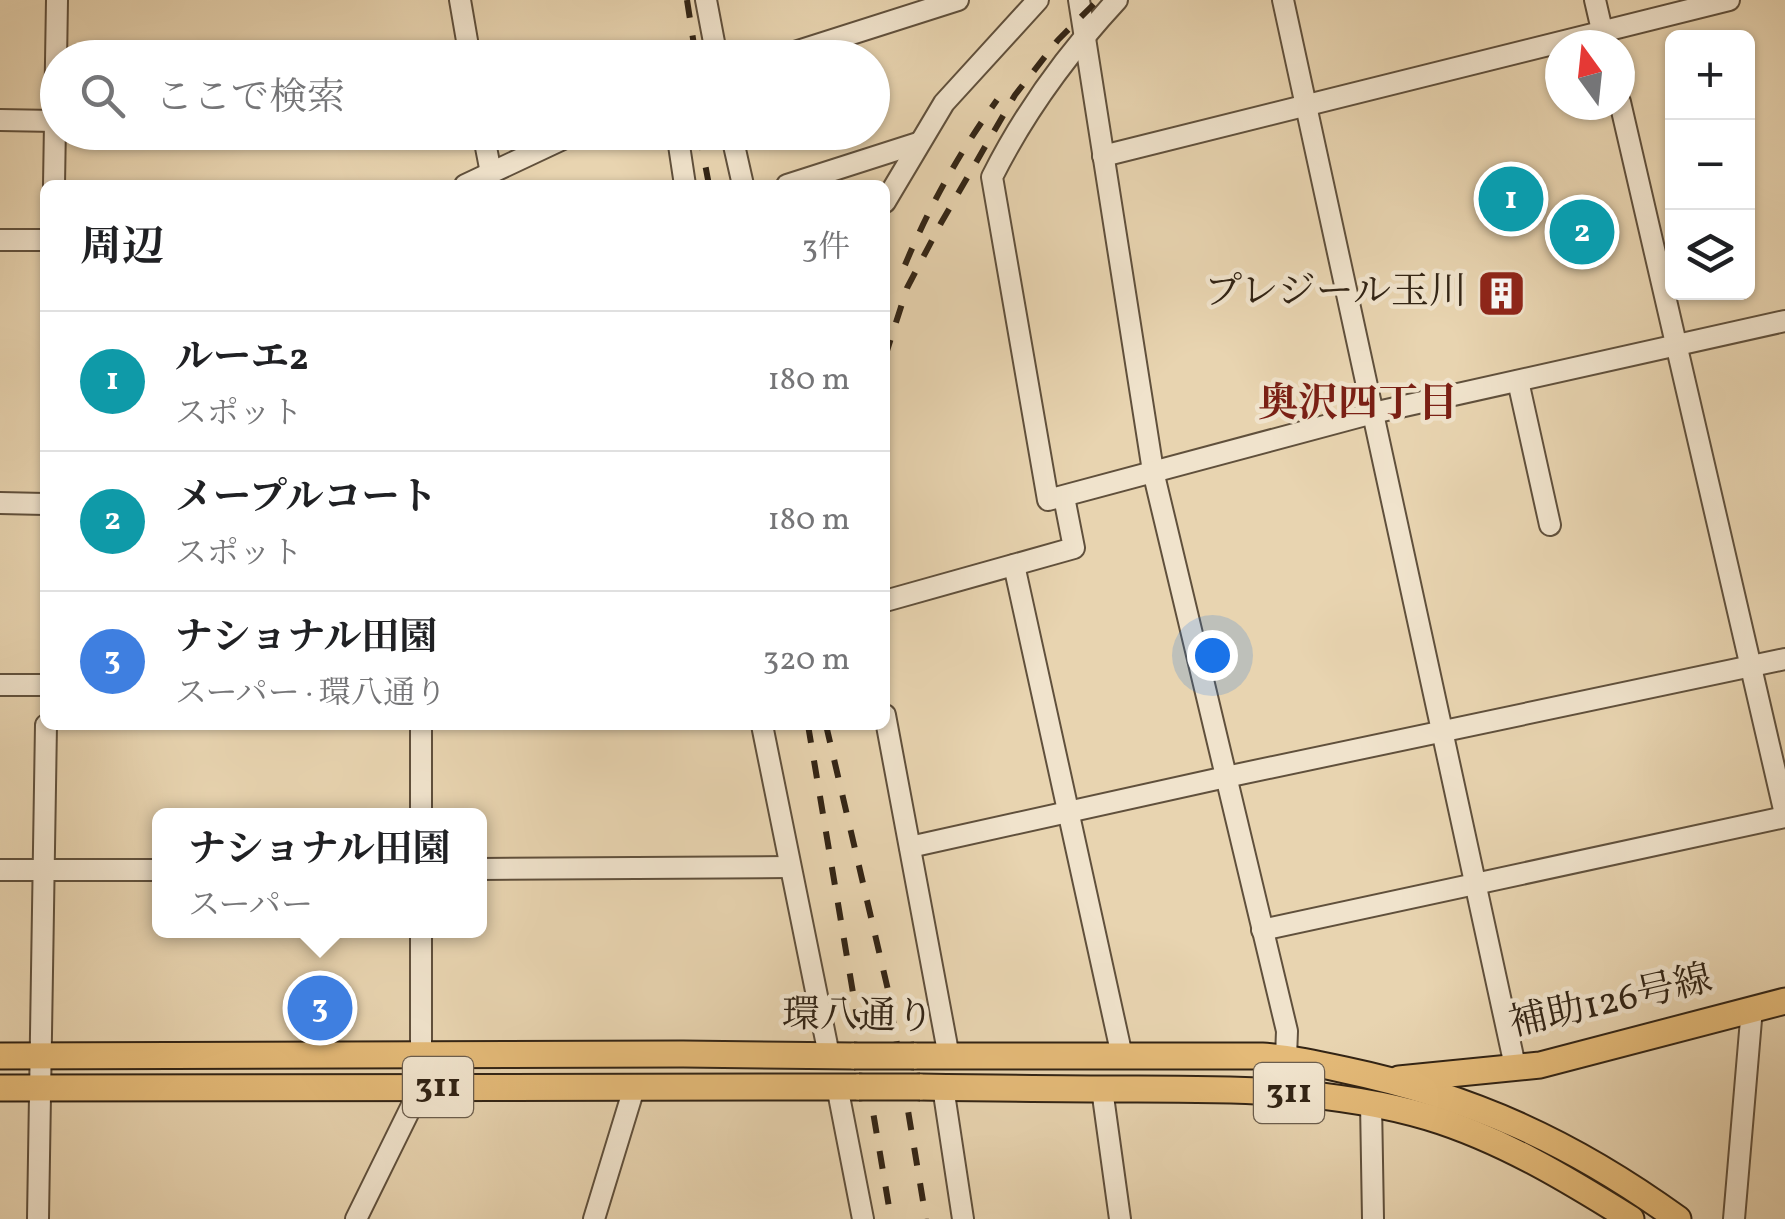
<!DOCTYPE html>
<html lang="ja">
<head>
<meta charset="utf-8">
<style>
  :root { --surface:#fff; --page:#f6f6f6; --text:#202124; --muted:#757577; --line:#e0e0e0; --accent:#111827 }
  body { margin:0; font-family:Vollkorn,"Noto Serif JP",serif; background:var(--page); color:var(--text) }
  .controls { position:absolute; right:30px; top:30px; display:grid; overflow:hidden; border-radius:15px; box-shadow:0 2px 8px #0004 }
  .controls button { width:90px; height:90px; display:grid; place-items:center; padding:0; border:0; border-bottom:2px solid var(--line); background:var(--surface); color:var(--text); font:50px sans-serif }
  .compass { position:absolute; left:1545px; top:30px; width:90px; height:90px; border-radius:50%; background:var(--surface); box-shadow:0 2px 8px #0004; rotate:345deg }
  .you { position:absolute; left:1212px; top:655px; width:35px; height:35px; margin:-25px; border:8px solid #fff; border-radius:50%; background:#1a73e8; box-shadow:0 0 0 15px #1a73e833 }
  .badge { display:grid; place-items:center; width:65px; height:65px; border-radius:50%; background:var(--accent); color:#fff; font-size:32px; font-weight:700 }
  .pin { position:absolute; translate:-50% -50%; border:5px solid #fff; box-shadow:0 2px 10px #0006 }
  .popup { position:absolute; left:152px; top:808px; width:335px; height:130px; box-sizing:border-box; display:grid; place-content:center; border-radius:15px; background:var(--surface); filter:drop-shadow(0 2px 8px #0005); font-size:32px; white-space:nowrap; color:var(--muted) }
  .popup b { font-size:38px; color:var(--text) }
  .popup::after { content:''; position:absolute; left:50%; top:100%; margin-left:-20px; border:20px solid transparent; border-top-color:var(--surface) }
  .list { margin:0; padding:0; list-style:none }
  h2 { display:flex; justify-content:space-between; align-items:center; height:130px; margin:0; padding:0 40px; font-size:42px }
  h2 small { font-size:32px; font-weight:400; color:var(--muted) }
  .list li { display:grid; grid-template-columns:65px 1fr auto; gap:30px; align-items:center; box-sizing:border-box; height:140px; padding:0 40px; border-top:2px solid var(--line) }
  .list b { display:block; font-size:38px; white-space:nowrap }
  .list p { margin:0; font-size:32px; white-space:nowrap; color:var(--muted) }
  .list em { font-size:32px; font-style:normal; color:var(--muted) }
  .icon { flex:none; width:55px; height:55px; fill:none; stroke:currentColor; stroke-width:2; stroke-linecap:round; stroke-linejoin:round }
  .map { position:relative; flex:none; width:1785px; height:1219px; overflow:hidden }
  .search { position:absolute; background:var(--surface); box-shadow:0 2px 8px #0004; left:40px; top:40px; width:850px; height:110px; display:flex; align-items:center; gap:25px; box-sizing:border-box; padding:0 35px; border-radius:55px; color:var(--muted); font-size:38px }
  .panel { position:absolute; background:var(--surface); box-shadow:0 2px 8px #0004; left:40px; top:180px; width:850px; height:550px; border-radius:15px }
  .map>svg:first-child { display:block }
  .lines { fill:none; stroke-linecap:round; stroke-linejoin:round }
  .minor-casing { stroke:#60503c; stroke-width:24 }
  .major-casing { stroke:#322415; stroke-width:29 }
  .minor { stroke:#f0e3cc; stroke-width:20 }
  .major { stroke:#e4ba78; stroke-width:25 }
  .rail { stroke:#322415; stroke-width:6; stroke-dasharray:18 18; stroke-linecap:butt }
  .major-bridge-casing { stroke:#322415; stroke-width:29; stroke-linecap:butt }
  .major-bridge { stroke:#e4ba78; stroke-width:25 }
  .labels { text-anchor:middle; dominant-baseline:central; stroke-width:9; stroke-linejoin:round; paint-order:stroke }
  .shield { fill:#f0e3cc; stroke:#6b5d4c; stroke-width:2.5 }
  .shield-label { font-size:35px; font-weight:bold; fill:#322415 }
  .poi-label { font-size:38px; fill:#322415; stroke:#f0e3cc; text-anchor:end }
  .street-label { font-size:38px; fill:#322415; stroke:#f0e3cc }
  .neighbourhood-label { font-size:40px; font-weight:bold; fill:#7a1f14; stroke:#f0e3cc }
</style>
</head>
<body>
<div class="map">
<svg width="1785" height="1219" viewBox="0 0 1785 1219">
  <rect width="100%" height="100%" fill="#e8d4b0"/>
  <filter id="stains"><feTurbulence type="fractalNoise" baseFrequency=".002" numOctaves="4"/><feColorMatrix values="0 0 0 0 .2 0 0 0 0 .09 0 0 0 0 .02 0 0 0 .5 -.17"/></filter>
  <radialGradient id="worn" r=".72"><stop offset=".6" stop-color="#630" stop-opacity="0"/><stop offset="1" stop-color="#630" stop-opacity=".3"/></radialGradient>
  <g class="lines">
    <defs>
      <g id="minor">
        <path d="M 460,0 L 470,58"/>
        <path d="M 706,0 L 717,58"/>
        <path d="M 1079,0 L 1153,471 L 1287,1031 L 1286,1057"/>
        <path d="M 1117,0 C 1067,54 1025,111 992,177 L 1048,500 L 1373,413 L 1785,321"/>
        <path d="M 1283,0 L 1515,1066"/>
        <path d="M 1595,0 L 1605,43"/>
        <path d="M 776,58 L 958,0"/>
        <path d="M 1620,102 L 1785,814"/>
        <path d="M 0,120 L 55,121"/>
        <path d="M 483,132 L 491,173"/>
        <path d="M 677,132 L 685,185"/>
        <path d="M 731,132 L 743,185"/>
        <path d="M 1103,156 L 1729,0"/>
        <path d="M 54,185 L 57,0"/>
        <path d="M 465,185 L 578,132"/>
        <path d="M 787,185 L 918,143"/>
        <path d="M 885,202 L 944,103 L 1038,0"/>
        <path d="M 0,240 L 45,240"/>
        <path d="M 1518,381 L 1550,525"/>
        <path d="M 0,503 L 45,504"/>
        <path d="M 1014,565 L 1122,1056"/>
        <path d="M 885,601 L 1074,548 L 1064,497"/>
        <path d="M 0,685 L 45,685"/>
        <path d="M 885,715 L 949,1057"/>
        <path d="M 421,725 L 421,816"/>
        <path d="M 762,725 L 829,1055"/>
        <path d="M 910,847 L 1226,777 L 1785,659"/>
        <path d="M 480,869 L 790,867"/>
        <path d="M 0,870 L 160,870"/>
        <path d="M 1262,930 L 1785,817"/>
        <path d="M 421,1056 L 421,930"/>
        <path d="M 837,1086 L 863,1219"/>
        <path d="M 943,1087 L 963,1219"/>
        <path d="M 1102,1089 L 1120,1219"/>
        <path d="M 1371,1103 L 1373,1219"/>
        <path d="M 38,1219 L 46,725"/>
        <path d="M 356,1219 L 421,1087"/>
        <path d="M 594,1219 L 635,1085"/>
        <path d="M 1734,1219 L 1752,1008"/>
      </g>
      <g id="major">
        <path d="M 0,1056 L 683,1054 L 854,1056"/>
        <path d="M 914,1056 L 1262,1056 C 1291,1058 1318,1064 1345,1070 C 1473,1097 1573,1143 1678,1219"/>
        <path d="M 1399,1079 L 1540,1065 L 1785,1001"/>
        <path d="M 920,1087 C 988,1088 1057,1089 1126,1089 C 1226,1089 1330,1088 1428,1117 C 1501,1139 1567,1179 1631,1219"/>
        <path d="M 0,1088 L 859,1087"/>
      </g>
    </defs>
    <use href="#minor" class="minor-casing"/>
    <use href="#major" class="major-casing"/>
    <use href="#minor" class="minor"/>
    <use href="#major" class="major"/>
    <g class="rail">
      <path d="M 687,0 L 696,58"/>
      <path d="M 699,132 L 709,185"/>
      <path d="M 905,265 C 930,205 959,153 997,100"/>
      <path d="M 885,357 L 907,288 L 941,223 L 1015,95 L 1058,40 L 1098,0"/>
      <path d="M 808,725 L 891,1219"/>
      <path d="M 826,725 L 888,990 L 926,1219"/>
    </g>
    <defs>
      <g id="major-bridge">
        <path d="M 854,1056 L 914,1056"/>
        <path d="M 859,1087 L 920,1087"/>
      </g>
    </defs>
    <use href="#major-bridge" class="major-bridge-casing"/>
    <use href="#major-bridge" class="major-bridge"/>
  </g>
  <defs>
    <symbol id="building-square" viewBox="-11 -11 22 22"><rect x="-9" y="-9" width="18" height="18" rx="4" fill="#8f2418" stroke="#f0e3cc"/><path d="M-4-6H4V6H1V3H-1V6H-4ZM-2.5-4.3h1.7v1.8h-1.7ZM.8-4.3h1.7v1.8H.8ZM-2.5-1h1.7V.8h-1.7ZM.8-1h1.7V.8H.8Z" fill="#fff"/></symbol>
  </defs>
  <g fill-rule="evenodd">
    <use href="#building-square" x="1474" y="266" width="55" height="55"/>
  </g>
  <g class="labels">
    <g class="shield">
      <rect x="403" y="1057" width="70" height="60" rx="8"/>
      <rect x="1254" y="1063" width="70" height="60" rx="8"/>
    </g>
    <g class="shield-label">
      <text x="438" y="1087">311</text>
      <text x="1289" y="1093">311</text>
    </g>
    <g class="poi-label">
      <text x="1467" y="293">プレジール玉川</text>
    </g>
    <g class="street-label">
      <text transform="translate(1611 1003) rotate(-13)">補助126号線</text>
      <text transform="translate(858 1018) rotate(1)">環八通り</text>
    </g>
    <g class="neighbourhood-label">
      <text x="1358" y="406">奥沢四丁目</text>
    </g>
  </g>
  <rect width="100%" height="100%" filter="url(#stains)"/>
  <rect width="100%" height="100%" fill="url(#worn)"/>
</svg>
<div class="controls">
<button>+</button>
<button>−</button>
<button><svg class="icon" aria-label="layers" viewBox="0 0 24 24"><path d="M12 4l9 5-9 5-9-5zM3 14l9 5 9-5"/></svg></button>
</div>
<svg class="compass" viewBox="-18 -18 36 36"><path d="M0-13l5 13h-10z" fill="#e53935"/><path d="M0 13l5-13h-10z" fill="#757577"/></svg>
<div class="you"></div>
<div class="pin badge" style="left:1511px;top:199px;background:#0f9aa8">1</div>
<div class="pin badge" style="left:1582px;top:232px;background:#0f9aa8">2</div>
<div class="pin badge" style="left:320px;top:1008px;background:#3f7fe0">3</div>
<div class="popup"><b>ナショナル田園</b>スーパー</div>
<div class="search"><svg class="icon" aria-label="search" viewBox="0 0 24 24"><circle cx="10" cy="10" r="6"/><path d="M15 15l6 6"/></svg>ここで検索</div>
<section class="panel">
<h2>周辺<small>3件</small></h2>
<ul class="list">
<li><span class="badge" style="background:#0f9aa8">1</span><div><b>ルーエ2</b><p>スポット</p></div><em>180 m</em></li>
<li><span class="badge" style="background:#0f9aa8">2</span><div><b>メープルコート</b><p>スポット</p></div><em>180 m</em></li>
<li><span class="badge" style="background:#3f7fe0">3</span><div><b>ナショナル田園</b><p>スーパー · 環八通り</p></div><em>320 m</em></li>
</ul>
</section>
</div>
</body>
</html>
